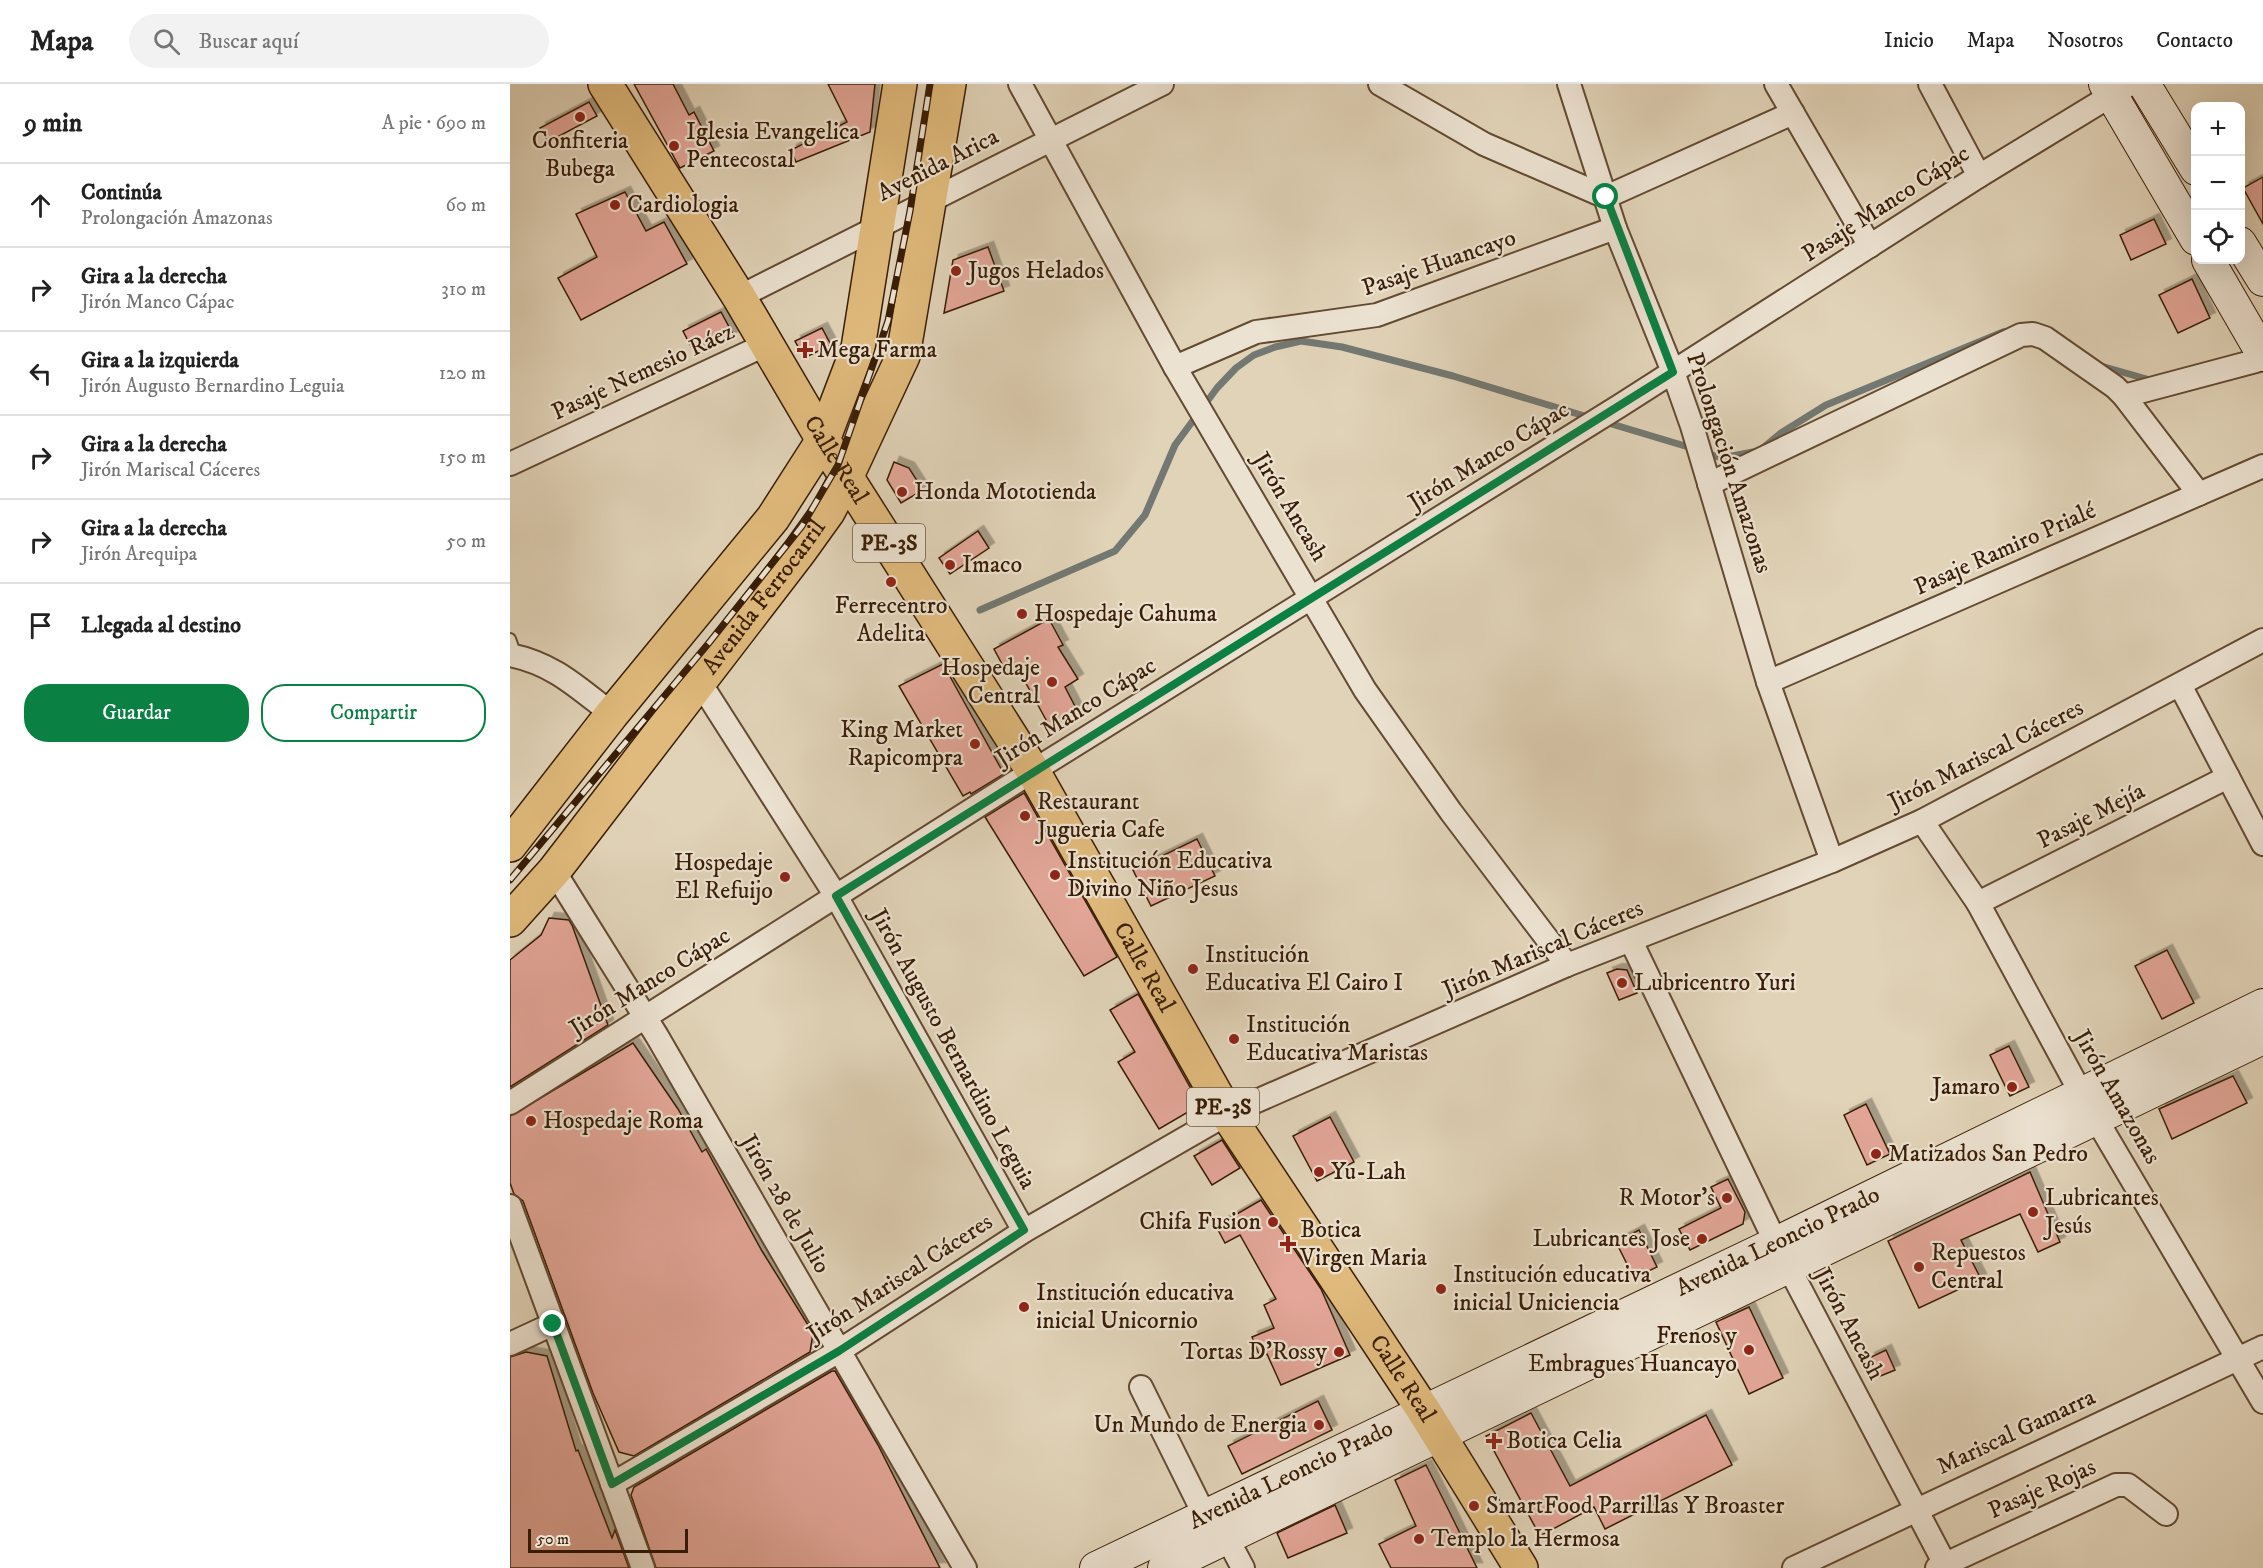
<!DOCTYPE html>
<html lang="es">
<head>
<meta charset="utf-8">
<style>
  :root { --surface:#fff; --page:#f2f2f2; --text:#222; --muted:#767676; --line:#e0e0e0; --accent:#0b8043 }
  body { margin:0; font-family:"IM FELL DW Pica",serif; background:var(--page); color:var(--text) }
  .controls { position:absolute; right:18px; top:18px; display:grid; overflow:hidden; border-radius:12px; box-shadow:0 6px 24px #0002 }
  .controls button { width:54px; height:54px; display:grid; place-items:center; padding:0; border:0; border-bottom:2px solid var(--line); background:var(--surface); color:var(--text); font:30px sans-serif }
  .scale { position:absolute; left:18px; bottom:15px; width:160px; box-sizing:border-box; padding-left:6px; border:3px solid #391d06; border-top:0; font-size:16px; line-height:21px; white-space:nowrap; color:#391d06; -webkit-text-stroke:4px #ece2d1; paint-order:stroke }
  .stop { position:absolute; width:18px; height:18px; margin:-14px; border:4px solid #0b8043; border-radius:50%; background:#fff }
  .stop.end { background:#0b8043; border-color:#fff; box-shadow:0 2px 6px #0008 }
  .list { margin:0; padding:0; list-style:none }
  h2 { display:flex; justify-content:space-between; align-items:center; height:78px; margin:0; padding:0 24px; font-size:26px }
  h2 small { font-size:20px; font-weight:400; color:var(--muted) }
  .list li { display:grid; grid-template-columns:39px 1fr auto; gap:18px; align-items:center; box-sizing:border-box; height:84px; padding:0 24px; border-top:2px solid var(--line) }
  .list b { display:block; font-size:22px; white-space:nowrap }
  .list p { margin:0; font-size:20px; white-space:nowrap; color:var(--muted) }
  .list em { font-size:20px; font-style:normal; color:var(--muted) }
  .actions { display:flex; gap:12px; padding:18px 24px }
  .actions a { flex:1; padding:14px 0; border:2px solid var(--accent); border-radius:24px; text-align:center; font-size:21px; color:var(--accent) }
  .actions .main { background:var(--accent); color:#fff }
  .icon { flex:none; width:33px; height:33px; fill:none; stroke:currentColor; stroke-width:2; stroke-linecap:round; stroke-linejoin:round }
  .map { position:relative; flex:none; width:1753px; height:1484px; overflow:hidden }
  header { display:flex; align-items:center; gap:36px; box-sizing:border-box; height:84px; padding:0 30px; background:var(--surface); border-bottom:2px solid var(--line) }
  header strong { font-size:28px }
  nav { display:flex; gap:33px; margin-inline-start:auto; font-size:21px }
  .search { width:420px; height:54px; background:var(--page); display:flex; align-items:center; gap:15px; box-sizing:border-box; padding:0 21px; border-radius:33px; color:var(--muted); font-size:22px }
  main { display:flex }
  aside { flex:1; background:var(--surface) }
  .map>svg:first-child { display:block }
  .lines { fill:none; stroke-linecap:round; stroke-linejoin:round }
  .stream { stroke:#737872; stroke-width:7 }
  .building { fill:#e3a698; stroke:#391d06; stroke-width:1.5; filter:url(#shadow) }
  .lane-casing { stroke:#634a32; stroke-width:14 }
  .street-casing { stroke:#634a32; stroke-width:26 }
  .secondary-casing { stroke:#391d06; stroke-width:34 }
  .primary-casing { stroke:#391d06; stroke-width:36 }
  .highway-casing { stroke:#391d06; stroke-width:36 }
  .lane { stroke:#ece2d1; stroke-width:10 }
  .street { stroke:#ece2d1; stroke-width:22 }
  .secondary { stroke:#ece2d1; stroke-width:32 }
  .primary { stroke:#e0ba7c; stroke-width:33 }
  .highway { stroke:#e0ba7c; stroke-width:33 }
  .rail-casing { stroke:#391d06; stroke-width:7 }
  .rail { stroke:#ece2d1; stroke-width:4.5; stroke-dasharray:14; stroke-linecap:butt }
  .route { stroke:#0b8043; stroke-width:8 }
  .poi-dot { fill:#8f2418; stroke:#ece2d1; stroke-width:2 }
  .labels { text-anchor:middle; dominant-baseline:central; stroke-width:4.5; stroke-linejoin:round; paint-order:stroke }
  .shield { fill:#ece2d1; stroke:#6f5843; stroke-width:1.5 }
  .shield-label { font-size:22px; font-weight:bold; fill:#391d06 }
  .poi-label { font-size:24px; fill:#391d06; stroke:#ece2d1; text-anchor:start }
  .street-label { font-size:24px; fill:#391d06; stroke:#ece2d1 }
</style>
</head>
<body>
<header>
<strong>Mapa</strong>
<div class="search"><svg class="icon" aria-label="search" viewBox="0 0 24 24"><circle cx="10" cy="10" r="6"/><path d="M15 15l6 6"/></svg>Buscar aquí</div>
<nav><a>Inicio</a><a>Mapa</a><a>Nosotros</a><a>Contacto</a></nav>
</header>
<main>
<aside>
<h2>9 min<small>A pie · 690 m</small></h2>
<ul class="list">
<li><svg class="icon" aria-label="ahead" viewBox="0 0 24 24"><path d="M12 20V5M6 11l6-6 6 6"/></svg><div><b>Continúa</b><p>Prolongación Amazonas</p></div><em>60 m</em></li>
<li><svg class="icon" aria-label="right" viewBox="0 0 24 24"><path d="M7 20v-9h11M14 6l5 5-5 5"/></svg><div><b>Gira a la derecha</b><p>Jirón Manco Cápac</p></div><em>310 m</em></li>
<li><svg class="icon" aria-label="left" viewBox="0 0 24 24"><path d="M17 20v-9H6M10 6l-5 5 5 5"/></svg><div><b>Gira a la izquierda</b><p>Jirón Augusto Bernardino Leguia</p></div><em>120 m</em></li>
<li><svg class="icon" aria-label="right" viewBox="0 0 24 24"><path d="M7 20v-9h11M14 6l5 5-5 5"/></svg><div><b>Gira a la derecha</b><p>Jirón Mariscal Cáceres</p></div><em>150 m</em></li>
<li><svg class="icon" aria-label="right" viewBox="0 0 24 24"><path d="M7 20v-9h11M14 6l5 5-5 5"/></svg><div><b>Gira a la derecha</b><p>Jirón Arequipa</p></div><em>50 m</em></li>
<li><svg class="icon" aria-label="arrive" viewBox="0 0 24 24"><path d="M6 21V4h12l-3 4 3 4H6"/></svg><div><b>Llegada al destino</b></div></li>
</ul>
<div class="actions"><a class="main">Guardar</a><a>Compartir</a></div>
</aside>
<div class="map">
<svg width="1753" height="1484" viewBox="0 0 1753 1484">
  <defs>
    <filter id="shadow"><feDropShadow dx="5.5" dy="-5.5" stdDeviation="0" flood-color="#0004"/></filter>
  </defs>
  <rect width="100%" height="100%" fill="#e1d3b8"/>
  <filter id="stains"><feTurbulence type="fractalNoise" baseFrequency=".00333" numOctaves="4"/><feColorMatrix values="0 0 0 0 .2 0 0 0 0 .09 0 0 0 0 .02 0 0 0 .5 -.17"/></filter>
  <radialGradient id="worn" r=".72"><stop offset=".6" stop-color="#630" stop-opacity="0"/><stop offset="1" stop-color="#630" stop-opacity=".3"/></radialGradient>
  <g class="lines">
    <g class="stream">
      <path d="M 1591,282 L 1640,296"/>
      <path d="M 1095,338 L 1185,365"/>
      <path d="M 1253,364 L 1271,349 L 1316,321 L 1493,248"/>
      <path d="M 1195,369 L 1212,374 L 1243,368"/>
      <path d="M 470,526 L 605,467 L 635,431 L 665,361 L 707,304 L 726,284 L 744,271 L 765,263 L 791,257 L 832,263 L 943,292 L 1081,334"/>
    </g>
  </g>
  <g class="building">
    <path d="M 124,0 L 163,0 L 179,31 L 184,28 L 204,67 L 170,84 Z"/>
    <path d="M 318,0 L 365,0 L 360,48 L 286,78 L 281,66 L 337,38 Z"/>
    <path d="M 79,18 L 87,32 L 38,58 L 30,44 Z"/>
    <path d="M 1753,93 L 1753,140 L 1733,104 Z"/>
    <path d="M 115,108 L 136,147 L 154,138 L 177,180 L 71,236 L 48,194 L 87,173 L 66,130 Z"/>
    <path d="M 1644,135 L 1656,160 L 1621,176 L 1610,151 Z"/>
    <path d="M 478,163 L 494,207 L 434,229 L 443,176 Z"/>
    <path d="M 1682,195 L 1700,234 L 1668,249 L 1649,211 Z"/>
    <path d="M 211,228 L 224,252 L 186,272 L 173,247 Z"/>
    <path d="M 312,244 L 321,261 L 294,274 L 285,257 Z"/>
    <path d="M 384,378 L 399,384 L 413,406 L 391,419 L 377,396 Z"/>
    <path d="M 468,447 L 479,464 L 440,490 L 429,474 Z"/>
    <path d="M 539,535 L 553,561 L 548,563 L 568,595 L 555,603 L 568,628 L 540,643 L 508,585 L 498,591 L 484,565 Z"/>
    <path d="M 433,580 L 494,690 L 461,710 L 460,708 L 453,712 L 389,602 Z"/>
    <path d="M 514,709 L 607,873 L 574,892 L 475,733 Z"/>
    <path d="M 687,755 L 705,792 L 641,822 L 623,786 Z"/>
    <path d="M 39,834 L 59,836 L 62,841 L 98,941 L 0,1003 L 0,876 L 31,851 Z"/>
    <path d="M 1657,866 L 1684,919 L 1652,935 L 1625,882 Z"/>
    <path d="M 1107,885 L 1117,886 L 1127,909 L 1109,916 L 1097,889 Z"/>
    <path d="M 628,910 L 690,1021 L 649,1045 L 608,978 L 625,968 L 600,926 Z"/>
    <path d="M 123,959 L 168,1025 L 192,1068 L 196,1065 L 252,1167 L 303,1249 L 300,1268 L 124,1372 L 109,1368 L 83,1309 L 13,1117 L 4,1110 L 0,1099 L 0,1032 Z"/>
    <path d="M 1499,962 L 1519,1003 L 1500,1012 L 1480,971 Z"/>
    <path d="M 1723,992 L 1737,1019 L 1662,1055 L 1649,1025 Z"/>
    <path d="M 1356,1020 L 1380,1070 L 1357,1081 L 1334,1031 Z"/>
    <path d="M 820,1033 L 844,1078 L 807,1097 L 783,1052 Z"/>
    <path d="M 712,1056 L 730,1084 L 702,1101 L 684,1072 Z"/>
    <path d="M 1520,1088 L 1550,1158 L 1528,1168 L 1510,1130 L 1451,1156 L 1471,1195 L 1409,1224 L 1378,1157 Z"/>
    <path d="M 1218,1095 L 1235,1128 L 1233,1140 L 1180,1166 L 1169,1145 L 1211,1124 L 1201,1103 Z"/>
    <path d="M 751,1116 L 811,1205 L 840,1271 L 771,1301 L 757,1270 L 750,1273 L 742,1253 L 764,1244 L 754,1221 L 766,1215 L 730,1151 L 715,1159 L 706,1142 Z"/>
    <path d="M 1129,1146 L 1147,1183 L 1124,1194 L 1106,1158 Z"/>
    <path d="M 1239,1223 L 1273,1294 L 1239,1310 L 1206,1238 Z"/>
    <path d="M 1376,1266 L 1385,1286 L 1368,1293 L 1359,1274 Z"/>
    <path d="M 16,1268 L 37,1272 L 66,1367 L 68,1366 L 102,1454 L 105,1446 L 119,1484 L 0,1484 L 0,1273 Z"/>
    <path d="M 322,1287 L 325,1287 L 368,1361 L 430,1484 L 146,1484 L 121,1411 L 124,1403 Z"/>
    <path d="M 808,1317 L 822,1346 L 732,1390 L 718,1362 Z"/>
    <path d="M 1021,1329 L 1060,1402 L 1196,1331 L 1222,1381 L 1095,1445 L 1084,1423 L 1030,1452 L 976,1352 Z"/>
    <path d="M 916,1381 L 939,1427 L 967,1484 L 881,1484 L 869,1460 L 906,1442 L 885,1396 Z"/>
    <path d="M 825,1421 L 837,1449 L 778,1474 L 767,1449 Z"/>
  </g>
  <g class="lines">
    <defs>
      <path id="lane" d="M 0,555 L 6,572"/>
      <g id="street">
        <path d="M 510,0 L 665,283 L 855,606 L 941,728 L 1057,881"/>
        <path d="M 870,0 L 974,60 L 1096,113 L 1283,29"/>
        <path d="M 1059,0 L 1105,144 L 1163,288 L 1182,342 L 1258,598 L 1322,777"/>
        <path d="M 1266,0 L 1360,162"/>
        <path d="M 1420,0 L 1469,92"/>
        <path d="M 229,213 L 652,0"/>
        <path d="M 665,283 L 746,248 L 867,231 L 1105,144"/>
        <path d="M 1614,312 L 1689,410"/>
        <path d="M 0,380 L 257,260"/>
        <path d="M 1199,400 L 1511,251 L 1523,250 L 1535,254 L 1605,303 L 1614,312 L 1753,275"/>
        <path d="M 0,571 C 44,580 67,603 102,630"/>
        <path d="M 189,597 L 326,812 L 514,1147"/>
        <path d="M 1258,598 L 1753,382"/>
        <path d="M 1670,601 L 1753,760"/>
        <path d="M 1412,737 L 1468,819 L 1572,1011 L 1753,1318"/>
        <path d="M 44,787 L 147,952 L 455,1484"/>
        <path d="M 1468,819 L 1718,693"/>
        <path d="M 1121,857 L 1266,1159 L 1437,1484"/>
        <path d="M 0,1019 L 523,687 L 1111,321 L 1469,92 L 1620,0"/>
        <path d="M 0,1122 L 133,1484"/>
        <path d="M 0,1260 L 43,1240"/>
        <path d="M 631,1303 L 695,1432 L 717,1454 L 733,1484"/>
        <path d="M 102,1400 L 329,1267 L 514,1147 L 717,1030 L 1057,881 L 1322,777 L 1412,737 L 1753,556"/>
        <path d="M 1284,1484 L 1753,1263"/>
        <path d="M 1427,1484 L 1606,1401 L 1618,1401 L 1656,1430"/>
      </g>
      <g id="secondary">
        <path d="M 1595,0 L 1686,155"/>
        <path d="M 1634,0 L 1686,85"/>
        <path d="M 1730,159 L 1753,196"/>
        <path d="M 1698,176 L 1753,271"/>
        <path id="s1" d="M 586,1484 L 1266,1159 L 1753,921"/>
        <path d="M 654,1484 L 1753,954"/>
      </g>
      <g id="primary">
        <path d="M 0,761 L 102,630 L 263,434 L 313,356 L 348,264 L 390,0"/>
        <path id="s2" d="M 0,836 L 44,787 L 290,467 L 318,428 L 336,394 L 393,272 L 439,0"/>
      </g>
      <g id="highway">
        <path id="s3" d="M 95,0 L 229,213 L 313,356 L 523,687 L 717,1030 L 914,1327 L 1011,1484"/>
      </g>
    </defs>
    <use href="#lane" class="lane-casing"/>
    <use href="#street" class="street-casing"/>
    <use href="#secondary" class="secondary-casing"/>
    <use href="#primary" class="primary-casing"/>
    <use href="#highway" class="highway-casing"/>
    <use href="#lane" class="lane"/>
    <use href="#street" class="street"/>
    <use href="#secondary" class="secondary"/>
    <use href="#primary" class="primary"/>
    <use href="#highway" class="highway"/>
    <defs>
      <path id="rail" d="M 0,796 L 198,560 L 292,442 L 328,381 L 378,237 L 400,127 L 420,0"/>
    </defs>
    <use href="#rail" class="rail-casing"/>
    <use href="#rail" class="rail"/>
  </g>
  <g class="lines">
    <path class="route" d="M 43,1240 L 102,1400 L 329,1267 L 514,1146 L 326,812 L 1163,288 L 1096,113"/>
  </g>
  <g class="poi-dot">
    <circle cx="70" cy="33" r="6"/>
    <circle cx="164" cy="62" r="6"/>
    <circle cx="105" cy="121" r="6"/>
    <circle cx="446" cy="187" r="6"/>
    <path d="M292 257h6v6h6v6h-6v6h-6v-6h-6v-6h6z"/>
    <circle cx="392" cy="408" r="6"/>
    <circle cx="440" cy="481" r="6"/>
    <circle cx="381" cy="498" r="6"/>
    <circle cx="512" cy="530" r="6"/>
    <circle cx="542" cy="598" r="6"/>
    <circle cx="465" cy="660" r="6"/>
    <circle cx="515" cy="732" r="6"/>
    <circle cx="545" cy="791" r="6"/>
    <circle cx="275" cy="793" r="6"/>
    <circle cx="683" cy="885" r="6"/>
    <circle cx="1112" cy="899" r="6"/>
    <circle cx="724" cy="955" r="6"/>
    <circle cx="1502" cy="1003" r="6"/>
    <circle cx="21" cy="1037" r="6"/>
    <circle cx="1366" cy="1070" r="6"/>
    <circle cx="809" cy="1088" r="6"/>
    <circle cx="1217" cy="1114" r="6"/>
    <circle cx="1523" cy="1128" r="6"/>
    <circle cx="763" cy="1138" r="6"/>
    <circle cx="1192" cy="1155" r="6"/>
    <path d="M775 1151h6v6h6v6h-6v6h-6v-6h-6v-6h6z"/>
    <circle cx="1409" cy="1183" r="6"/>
    <circle cx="931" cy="1205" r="6"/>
    <circle cx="514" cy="1223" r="6"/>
    <circle cx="1239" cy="1266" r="6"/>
    <circle cx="829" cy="1268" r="6"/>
    <circle cx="809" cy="1341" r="6"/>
    <path d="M981 1348h6v6h6v6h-6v6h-6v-6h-6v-6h6z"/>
    <circle cx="964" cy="1422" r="6"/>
    <circle cx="909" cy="1455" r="6"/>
  </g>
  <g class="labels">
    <g class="shield">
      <rect x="343" y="440" width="72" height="38" rx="4.5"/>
      <rect x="677" y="1004" width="72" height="38" rx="4.5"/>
    </g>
    <g class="shield-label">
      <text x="379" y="459">PE-3S</text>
      <text x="713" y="1023">PE-3S</text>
    </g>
    <g class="poi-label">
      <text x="176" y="48">Iglesia Evangelica<tspan x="176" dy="28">Pentecostal</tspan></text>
      <text x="70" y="57" text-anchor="middle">Confiteria<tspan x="70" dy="28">Bubega</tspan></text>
      <text x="117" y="121">Cardiologia</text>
      <text x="458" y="187">Jugos Helados</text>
      <text x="307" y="266">Mega Farma</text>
      <text x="404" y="408">Honda Mototienda</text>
      <text x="452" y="481">Imaco</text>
      <text x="381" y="522" text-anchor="middle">Ferrecentro<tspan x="381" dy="28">Adelita</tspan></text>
      <text x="524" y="530">Hospedaje Cahuma</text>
      <text x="530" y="584" text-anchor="end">Hospedaje<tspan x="530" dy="28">Central</tspan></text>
      <text x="453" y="646" text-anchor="end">King Market<tspan x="453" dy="28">Rapicompra</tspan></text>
      <text x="527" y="718">Restaurant<tspan x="527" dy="28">Jugueria Cafe</tspan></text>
      <text x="557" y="777">Institución Educativa<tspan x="557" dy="28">Divino Niño Jesus</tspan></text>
      <text x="263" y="779" text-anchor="end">Hospedaje<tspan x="263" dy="28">El Refuijo</tspan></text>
      <text x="695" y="871">Institución<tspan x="695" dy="28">Educativa El Cairo I</tspan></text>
      <text x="1124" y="899">Lubricentro Yuri</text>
      <text x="736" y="941">Institución<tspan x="736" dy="28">Educativa Maristas</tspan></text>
      <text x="1490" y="1003" text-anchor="end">Jamaro</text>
      <text x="33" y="1037">Hospedaje Roma</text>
      <text x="1378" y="1070">Matizados San Pedro</text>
      <text x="821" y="1088">Yu-Lah</text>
      <text x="1205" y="1114" text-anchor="end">R Motor's</text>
      <text x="1535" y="1114">Lubricantes<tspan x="1535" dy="28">Jesús</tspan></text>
      <text x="751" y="1138" text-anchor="end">Chifa Fusion</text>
      <text x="790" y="1146">Botica<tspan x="790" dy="28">Virgen Maria</tspan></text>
      <text x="1180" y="1155" text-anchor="end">Lubricantes Jose</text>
      <text x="1421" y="1169">Repuestos<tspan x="1421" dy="28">Central</tspan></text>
      <text x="943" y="1191">Institución educativa<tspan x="943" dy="28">inicial Uniciencia</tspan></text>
      <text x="526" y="1209">Institución educativa<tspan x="526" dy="28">inicial Unicornio</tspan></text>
      <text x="1227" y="1252" text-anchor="end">Frenos y<tspan x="1227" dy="28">Embragues Huancayo</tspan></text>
      <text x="817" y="1268" text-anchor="end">Tortas D'Rossy</text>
      <text x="797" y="1341" text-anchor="end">Un Mundo de Energia</text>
      <text x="996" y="1357">Botica Celia</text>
      <text x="976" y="1422">SmartFood Parrillas Y Broaster</text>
      <text x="921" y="1455">Templo la Hermosa</text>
    </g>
    <g class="street-label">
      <text transform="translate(428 81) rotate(-27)">Avenida Arica</text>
      <text transform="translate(1376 120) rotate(-33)">Pasaje Manco Cápac</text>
      <text transform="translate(929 179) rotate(-19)">Pasaje Huancayo</text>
      <text transform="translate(133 288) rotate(-25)">Pasaje Nemesio Ráez</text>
      <text transform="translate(979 372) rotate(-32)">Jirón Manco Cápac</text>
      <text stroke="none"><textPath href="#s3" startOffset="441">Calle Real</textPath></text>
      <text transform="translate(1219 379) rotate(72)">Prolongación Amazonas</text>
      <text transform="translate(780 423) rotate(59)">Jirón Ancash</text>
      <text transform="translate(1495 465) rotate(-24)">Pasaje Ramiro Prialé</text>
      <text stroke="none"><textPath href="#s2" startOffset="411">Avenida Ferrocarril</textPath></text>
      <text transform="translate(566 628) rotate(-32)">Jirón Manco Cápac</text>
      <text transform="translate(1476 671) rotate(-27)">Jirón Mariscal Cáceres</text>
      <text transform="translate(1581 732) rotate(-27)">Pasaje Mejía</text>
      <text transform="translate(1033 865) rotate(-23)">Jirón Mariscal Cáceres</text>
      <text stroke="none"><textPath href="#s3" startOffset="1035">Calle Real</textPath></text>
      <text transform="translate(140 898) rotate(-32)">Jirón Manco Cápac</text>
      <text transform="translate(443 965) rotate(61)">Jirón Augusto Bernardino Leguia</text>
      <text transform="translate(1607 1013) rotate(60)">Jirón Amazonas</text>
      <text transform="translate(275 1120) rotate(60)">Jirón 28 de Julio</text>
      <text stroke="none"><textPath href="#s1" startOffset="756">Avenida Leoncio Prado</textPath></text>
      <text transform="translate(390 1194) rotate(-33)">Jirón Mariscal Cáceres</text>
      <text transform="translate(1339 1240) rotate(62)">Jirón Ancash</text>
      <text stroke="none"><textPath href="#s3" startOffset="1521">Calle Real</textPath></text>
      <text transform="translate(1506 1348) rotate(-25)">Mariscal Gamarra</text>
      <text stroke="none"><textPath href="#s1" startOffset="216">Avenida Leoncio Prado</textPath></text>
      <text transform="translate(1532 1405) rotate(-24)">Pasaje Rojas</text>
    </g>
  </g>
  <rect width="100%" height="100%" filter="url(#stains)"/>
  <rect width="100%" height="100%" fill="url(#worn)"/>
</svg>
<div class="controls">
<button>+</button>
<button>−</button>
<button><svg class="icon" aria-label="locate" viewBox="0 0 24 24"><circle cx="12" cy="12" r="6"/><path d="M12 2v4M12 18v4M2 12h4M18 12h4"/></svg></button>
</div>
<div class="scale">50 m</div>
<div class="stop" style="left:1096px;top:113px"></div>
<div class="stop end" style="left:43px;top:1240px"></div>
</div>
</main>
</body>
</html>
